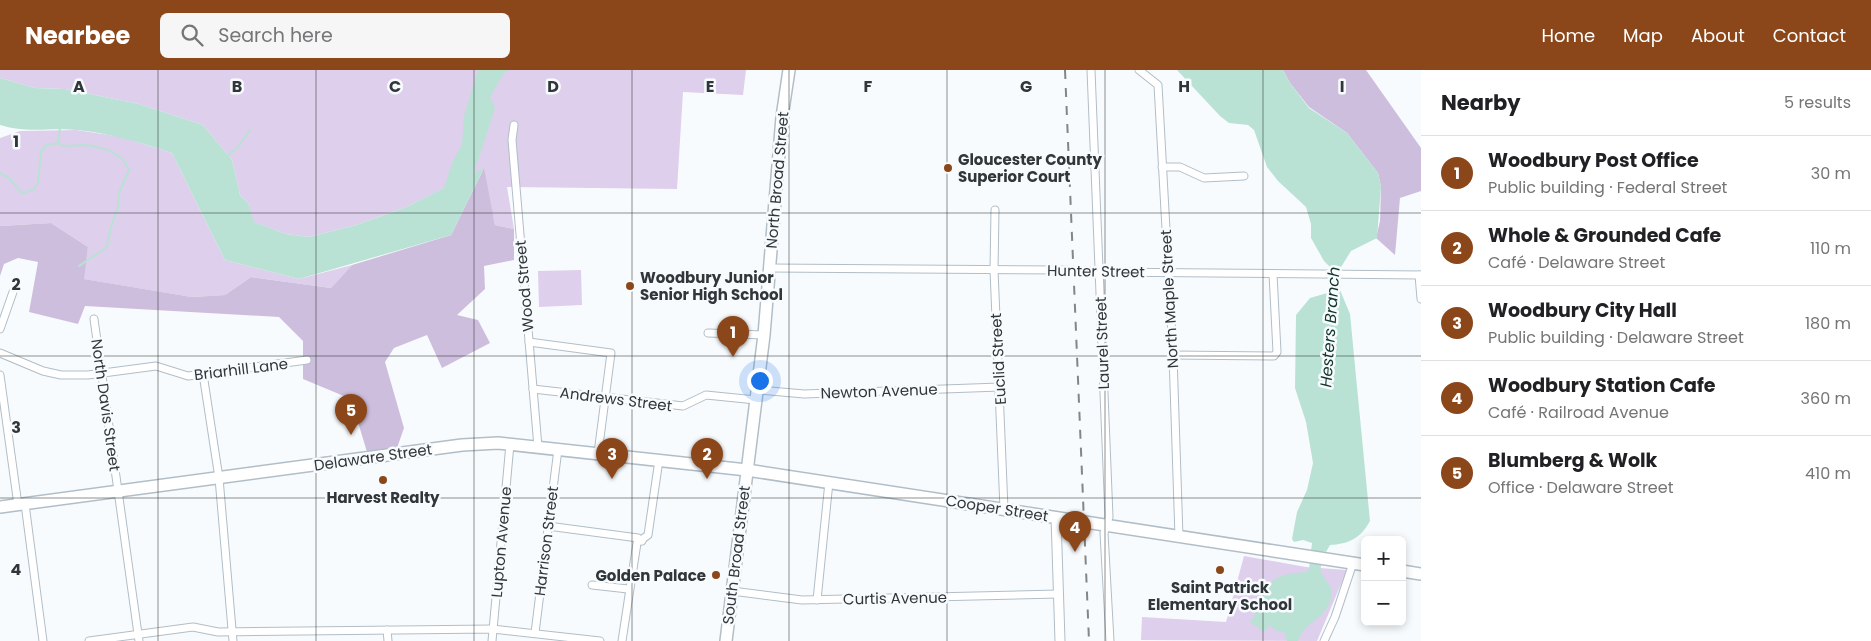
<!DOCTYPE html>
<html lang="en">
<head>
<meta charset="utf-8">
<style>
  :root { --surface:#fff; --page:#f6f6f6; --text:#202124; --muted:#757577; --line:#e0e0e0; --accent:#8b471a }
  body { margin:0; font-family:Poppins,sans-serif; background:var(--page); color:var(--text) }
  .controls { position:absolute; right:15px; bottom:15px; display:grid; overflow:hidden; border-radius:8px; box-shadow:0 2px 8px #0003 }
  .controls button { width:45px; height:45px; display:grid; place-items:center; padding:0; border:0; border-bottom:1px solid var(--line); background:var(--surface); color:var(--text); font:25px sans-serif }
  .you { position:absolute; left:759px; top:310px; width:18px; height:18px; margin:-12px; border:4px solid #fff; border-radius:50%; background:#1a73e8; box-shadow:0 0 0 8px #1a73e833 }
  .badge { display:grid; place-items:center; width:32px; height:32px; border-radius:50%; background:var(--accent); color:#fff; font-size:16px; font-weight:700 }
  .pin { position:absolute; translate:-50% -41px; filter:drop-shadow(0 1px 2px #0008) }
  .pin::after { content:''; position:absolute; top:26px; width:18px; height:15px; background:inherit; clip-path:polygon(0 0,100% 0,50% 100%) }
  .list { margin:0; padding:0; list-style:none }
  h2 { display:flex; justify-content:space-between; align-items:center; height:65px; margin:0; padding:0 20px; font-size:21px }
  h2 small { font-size:16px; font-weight:400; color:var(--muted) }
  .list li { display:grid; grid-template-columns:32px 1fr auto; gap:15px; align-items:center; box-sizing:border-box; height:75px; padding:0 20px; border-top:1px solid var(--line) }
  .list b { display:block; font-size:19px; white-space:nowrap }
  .list p { margin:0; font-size:16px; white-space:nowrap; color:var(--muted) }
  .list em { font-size:16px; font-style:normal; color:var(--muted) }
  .icon { flex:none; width:28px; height:28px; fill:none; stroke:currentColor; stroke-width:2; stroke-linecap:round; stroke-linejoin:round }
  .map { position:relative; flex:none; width:1421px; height:571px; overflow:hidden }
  header { display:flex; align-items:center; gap:30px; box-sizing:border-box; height:70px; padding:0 25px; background:var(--accent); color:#fff }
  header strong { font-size:24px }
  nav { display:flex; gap:28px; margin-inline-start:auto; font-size:18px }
  .search { width:350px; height:45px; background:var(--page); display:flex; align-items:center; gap:12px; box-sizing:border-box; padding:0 18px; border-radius:8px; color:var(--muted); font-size:19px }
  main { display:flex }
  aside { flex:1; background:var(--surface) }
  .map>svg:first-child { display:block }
  .green { fill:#decfec }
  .forest { fill:#cebede }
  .water { fill:#b9e2d4 }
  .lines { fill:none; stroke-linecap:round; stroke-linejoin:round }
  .stream { stroke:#b9e2d4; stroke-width:2 }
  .minor-casing { stroke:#b1bec8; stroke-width:9 }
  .tertiary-casing { stroke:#b1bec8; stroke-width:11 }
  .primary-casing { stroke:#b1bec8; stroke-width:14 }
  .minor { stroke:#fff; stroke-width:7 }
  .tertiary { stroke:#fff; stroke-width:9 }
  .primary { stroke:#fff; stroke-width:11 }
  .rail { stroke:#818688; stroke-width:2; stroke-dasharray:9 9; stroke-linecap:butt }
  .minor-bridge-casing { stroke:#b1bec8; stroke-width:9; stroke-linecap:butt }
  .minor-bridge { stroke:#fff; stroke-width:7 }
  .grid { fill:none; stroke:#303639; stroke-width:1; stroke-opacity:0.55 }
  .poi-dot { fill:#8b471a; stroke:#f8fbfd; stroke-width:2 }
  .labels { text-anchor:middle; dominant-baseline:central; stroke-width:5; stroke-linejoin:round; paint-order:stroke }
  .poi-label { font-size:15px; font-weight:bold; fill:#303639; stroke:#f8fbfd; text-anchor:start }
  .street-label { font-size:15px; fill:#303639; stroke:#f8fbfd }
  .water-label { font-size:16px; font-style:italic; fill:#10352b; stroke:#f8fbfd }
  .grid-label { font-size:16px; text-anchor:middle; font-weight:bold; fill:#303639; stroke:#f8fbfd; stroke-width:5; stroke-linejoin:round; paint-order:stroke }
</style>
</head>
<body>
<header>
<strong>Nearbee</strong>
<div class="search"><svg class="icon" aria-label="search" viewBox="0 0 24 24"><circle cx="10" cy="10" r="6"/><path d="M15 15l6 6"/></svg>Search here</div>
<nav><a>Home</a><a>Map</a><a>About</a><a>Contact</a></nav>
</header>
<main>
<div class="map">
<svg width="1421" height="571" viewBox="0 0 1421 571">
  <rect width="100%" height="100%" fill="#f8fbfd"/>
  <g class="green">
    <path d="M 0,0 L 746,0 L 743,25 L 683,22 L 677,119 L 507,117 L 514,159 L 495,155 L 483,99 L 404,138 L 356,155 L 309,167 L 286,164 L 253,152 L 248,133 L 240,125 L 232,90 L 203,55 L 139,34 L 65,19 L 35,18 L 0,8 Z"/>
    <path d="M 76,60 L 122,67 L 172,83 L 225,190 L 299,209 L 352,195 L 331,218 L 251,207 L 225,225 L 192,227 L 83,209 L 88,177 L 51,153 L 0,156 L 0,68 L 20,61 Z"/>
    <path d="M 581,200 L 582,235 L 539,237 L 538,201 Z"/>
    <path d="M 1244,486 L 1306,497 L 1347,500 L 1317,571 L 1141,570 L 1142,547 L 1226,552 Z"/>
  </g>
  <g class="forest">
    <path d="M 1283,0 L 1366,0 L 1421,78 L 1421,121 L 1400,128 L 1395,185 L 1376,168 L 1380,151 L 1381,117 L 1378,103 L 1347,63 L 1309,37 L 1290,13 Z"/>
    <path d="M 484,98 L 495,155 L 514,159 L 514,190 L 484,196 L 485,219 L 457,245 L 478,250 L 490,273 L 442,298 L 427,265 L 394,278 L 385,292 L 404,358 L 397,378 L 367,382 L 351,329 L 303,309 L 303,271 L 279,247 L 85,236 L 78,254 L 29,242 L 38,192 L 18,188 L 4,194 L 0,206 L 0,156 L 51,153 L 88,177 L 84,209 L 192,227 L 225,225 L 251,207 L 331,218 L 352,195 L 451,165 Z"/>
  </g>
  <g class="water">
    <path d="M 478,0 L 509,0 L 504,3 L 490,27 L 495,38 L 474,103 L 484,98 L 451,165 L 299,209 L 225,190 L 172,83 C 141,73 110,63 77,60 C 48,57 30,64 0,55 L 0,8 L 35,18 L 65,19 L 139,34 L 203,55 L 232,90 L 240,125 L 248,133 L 254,152 L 286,164 L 309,167 L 356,155 L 404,138 L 444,118 L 452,93 L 462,74 L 464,46 Z"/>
    <path d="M 1177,0 L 1283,0 L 1290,13 L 1309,38 L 1347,63 L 1378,103 L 1381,117 L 1377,168 L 1351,181 L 1341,197 L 1340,220 L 1350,244 L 1370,451 C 1361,468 1349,474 1330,475 L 1326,482 L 1324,481 L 1320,501 L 1331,518 C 1334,549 1304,549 1298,571 L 1287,571 L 1285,563 L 1275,560 L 1269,555 L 1264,562 L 1249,551 L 1253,549 C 1254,544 1257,540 1259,535 C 1271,506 1277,505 1306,502 L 1309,499 L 1312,473 L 1303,470 L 1294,472 L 1292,469 L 1297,442 L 1307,420 L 1313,393 L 1306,352 L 1295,318 L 1296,245 L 1310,228 L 1334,221 L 1330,211 L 1330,197 L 1324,191 L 1311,168 L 1311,154 L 1306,137 L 1278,111 L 1267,97 L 1254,60 L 1248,55 L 1229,53 L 1220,46 Z"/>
  </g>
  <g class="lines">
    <g class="stream">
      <path d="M 58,73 L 60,58"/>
      <path d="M 227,86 L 238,77 L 250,60"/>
      <path d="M 0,103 L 9,108 L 22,123 L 33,120 L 38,113 L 41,81 L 47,75 L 58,73 L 62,76 L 88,75 L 108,80 L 123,89 L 129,100 L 119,123 L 118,137 L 111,157 L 107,177 L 79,196"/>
    </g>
    <defs>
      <g id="minor">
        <path d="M 1091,0 L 1109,447 L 1104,463 L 1110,571"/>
        <path d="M 1139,0 L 1158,15 L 1173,285 L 1179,467"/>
        <path d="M 514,55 L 512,70 L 538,377"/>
        <path d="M 1162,97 L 1180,97 L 1204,108 L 1244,106"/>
        <path d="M 995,140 L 994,200 L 1004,439"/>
        <path d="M 770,198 L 1064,200"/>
        <path d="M 1096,202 L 1421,205"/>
        <path d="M 1419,205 L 1421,229"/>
        <path d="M 94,249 L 139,571"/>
        <path d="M 0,259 L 13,222"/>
        <path d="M 708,263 L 764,265"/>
        <path d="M 529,272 L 611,283 L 598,383"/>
        <path d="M 0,283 L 43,301 L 61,305 L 88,305 L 156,296 L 188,306 L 307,290"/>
        <path d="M 1173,285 L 1274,286 L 1277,282 L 1273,204"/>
        <path d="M 203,304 L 219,408 L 233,571"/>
        <path d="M 0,305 L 18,435"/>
        <path d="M 533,319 L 683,336 L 706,325 L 756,330"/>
        <path d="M 758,320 L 804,324 L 1000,317"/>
        <path d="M 25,434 L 43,571"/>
        <path d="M 548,456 L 638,468 L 642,471"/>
        <path d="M 592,515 L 628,519"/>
        <path d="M 732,521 L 802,530 L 1058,524"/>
        <path d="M 817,530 L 829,412"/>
        <path d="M 387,560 L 388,571"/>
        <path d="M 535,563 L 558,379"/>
        <path d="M 89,571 L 193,557 L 218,562 L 493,559 L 600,571"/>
        <path d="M 492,571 L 510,374"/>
        <path d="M 622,571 L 637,473 L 648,465 L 659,390"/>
        <path d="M 1324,571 L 1335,547 L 1353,493"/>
      </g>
      <path id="tertiary" d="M 1056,447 L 1060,571"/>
      <g id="primary">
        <path d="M 0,437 L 462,375 L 498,373 L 747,400 L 1365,495"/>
        <path d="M 1402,501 L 1421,504"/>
        <path d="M 726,571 L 764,265 L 782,47 L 789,0"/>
      </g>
    </defs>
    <use href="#minor" class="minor-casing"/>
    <use href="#tertiary" class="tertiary-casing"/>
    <use href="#primary" class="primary-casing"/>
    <use href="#minor" class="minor"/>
    <use href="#tertiary" class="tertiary"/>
    <use href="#primary" class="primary"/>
    <path class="rail" d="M 1065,0 L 1089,571"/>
    <defs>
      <path id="minor-bridge" d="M 1064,200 L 1093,201"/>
    </defs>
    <use href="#minor-bridge" class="minor-bridge-casing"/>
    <use href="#minor-bridge" class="minor-bridge"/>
  </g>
  <path class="grid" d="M 158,0 L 158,571M 316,0 L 316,571M 474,0 L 474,571M 632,0 L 632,571M 789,0 L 789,571M 947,0 L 947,571M 1105,0 L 1105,571M 1263,0 L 1263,571M 0,143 L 1421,143M 0,286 L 1421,286M 0,428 L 1421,428"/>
  <g class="poi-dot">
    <circle cx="948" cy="98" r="5"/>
    <circle cx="630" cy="216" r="5"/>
    <circle cx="383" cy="410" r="5"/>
    <circle cx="1220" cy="500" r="5"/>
    <circle cx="716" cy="505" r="5"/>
  </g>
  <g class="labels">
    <g class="poi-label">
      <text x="958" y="89">Gloucester County<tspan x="958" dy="17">Superior Court</tspan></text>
      <text x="640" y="207">Woodbury Junior<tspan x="640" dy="17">Senior High School</tspan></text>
      <text x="383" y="427" text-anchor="middle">Harvest Realty</text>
      <text x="706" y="505" text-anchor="end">Golden Palace</text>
      <text x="1220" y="517" text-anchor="middle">Saint Patrick<tspan x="1220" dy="17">Elementary School</tspan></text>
    </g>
    <g class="street-label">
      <text transform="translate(777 110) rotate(-85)">North Broad Street</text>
      <text transform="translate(1096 201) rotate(1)">Hunter Street</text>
      <text transform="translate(524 216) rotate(-95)">Wood Street</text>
      <text transform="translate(1169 229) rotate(-93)">North Maple Street</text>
      <text transform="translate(1102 273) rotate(-92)">Laurel Street</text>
      <text transform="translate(998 289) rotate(-93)">Euclid Street</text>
      <text transform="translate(241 299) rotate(-7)">Briarhill Lane</text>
      <text transform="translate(879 321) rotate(-2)">Newton Avenue</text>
      <text transform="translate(616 329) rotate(7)">Andrews Street</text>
      <text transform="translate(106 335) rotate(82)">North Davis Street</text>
      <text transform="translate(373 387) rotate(-8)">Delaware Street</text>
      <text transform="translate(997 438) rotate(9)">Cooper Street</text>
      <text transform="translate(546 471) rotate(-83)">Harrison Street</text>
      <text transform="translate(501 472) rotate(-85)">Lupton Avenue</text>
      <text transform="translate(736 485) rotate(-83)">South Broad Street</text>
      <text transform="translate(895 528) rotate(-1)">Curtis Avenue</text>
    </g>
    <g class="water-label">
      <text transform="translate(1330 257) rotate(-86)">Hesters Branch</text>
    </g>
  </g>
  <g class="grid-label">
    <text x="79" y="22">A</text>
    <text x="237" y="22">B</text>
    <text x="395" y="22">C</text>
    <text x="553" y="22">D</text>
    <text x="710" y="22">E</text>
    <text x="868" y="22">F</text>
    <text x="1026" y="22">G</text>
    <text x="1184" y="22">H</text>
    <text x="1342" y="22">I</text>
    <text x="16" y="77">1</text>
    <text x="16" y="220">2</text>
    <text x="16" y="363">3</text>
    <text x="16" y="505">4</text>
  </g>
</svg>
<div class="controls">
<button>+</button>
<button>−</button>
</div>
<div class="you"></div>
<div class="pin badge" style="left:733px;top:287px">1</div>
<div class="pin badge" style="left:707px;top:409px">2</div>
<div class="pin badge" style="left:612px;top:409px">3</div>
<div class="pin badge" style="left:1075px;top:482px">4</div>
<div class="pin badge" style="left:351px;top:365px">5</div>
</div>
<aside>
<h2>Nearby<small>5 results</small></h2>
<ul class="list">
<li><span class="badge">1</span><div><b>Woodbury Post Office</b><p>Public building · Federal Street</p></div><em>30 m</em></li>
<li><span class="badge">2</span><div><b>Whole &amp; Grounded Cafe</b><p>Café · Delaware Street</p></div><em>110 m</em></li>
<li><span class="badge">3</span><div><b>Woodbury City Hall</b><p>Public building · Delaware Street</p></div><em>180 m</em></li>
<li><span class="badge">4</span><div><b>Woodbury Station Cafe</b><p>Café · Railroad Avenue</p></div><em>360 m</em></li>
<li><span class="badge">5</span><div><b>Blumberg &amp; Wolk</b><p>Office · Delaware Street</p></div><em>410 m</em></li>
</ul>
</aside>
</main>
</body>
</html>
